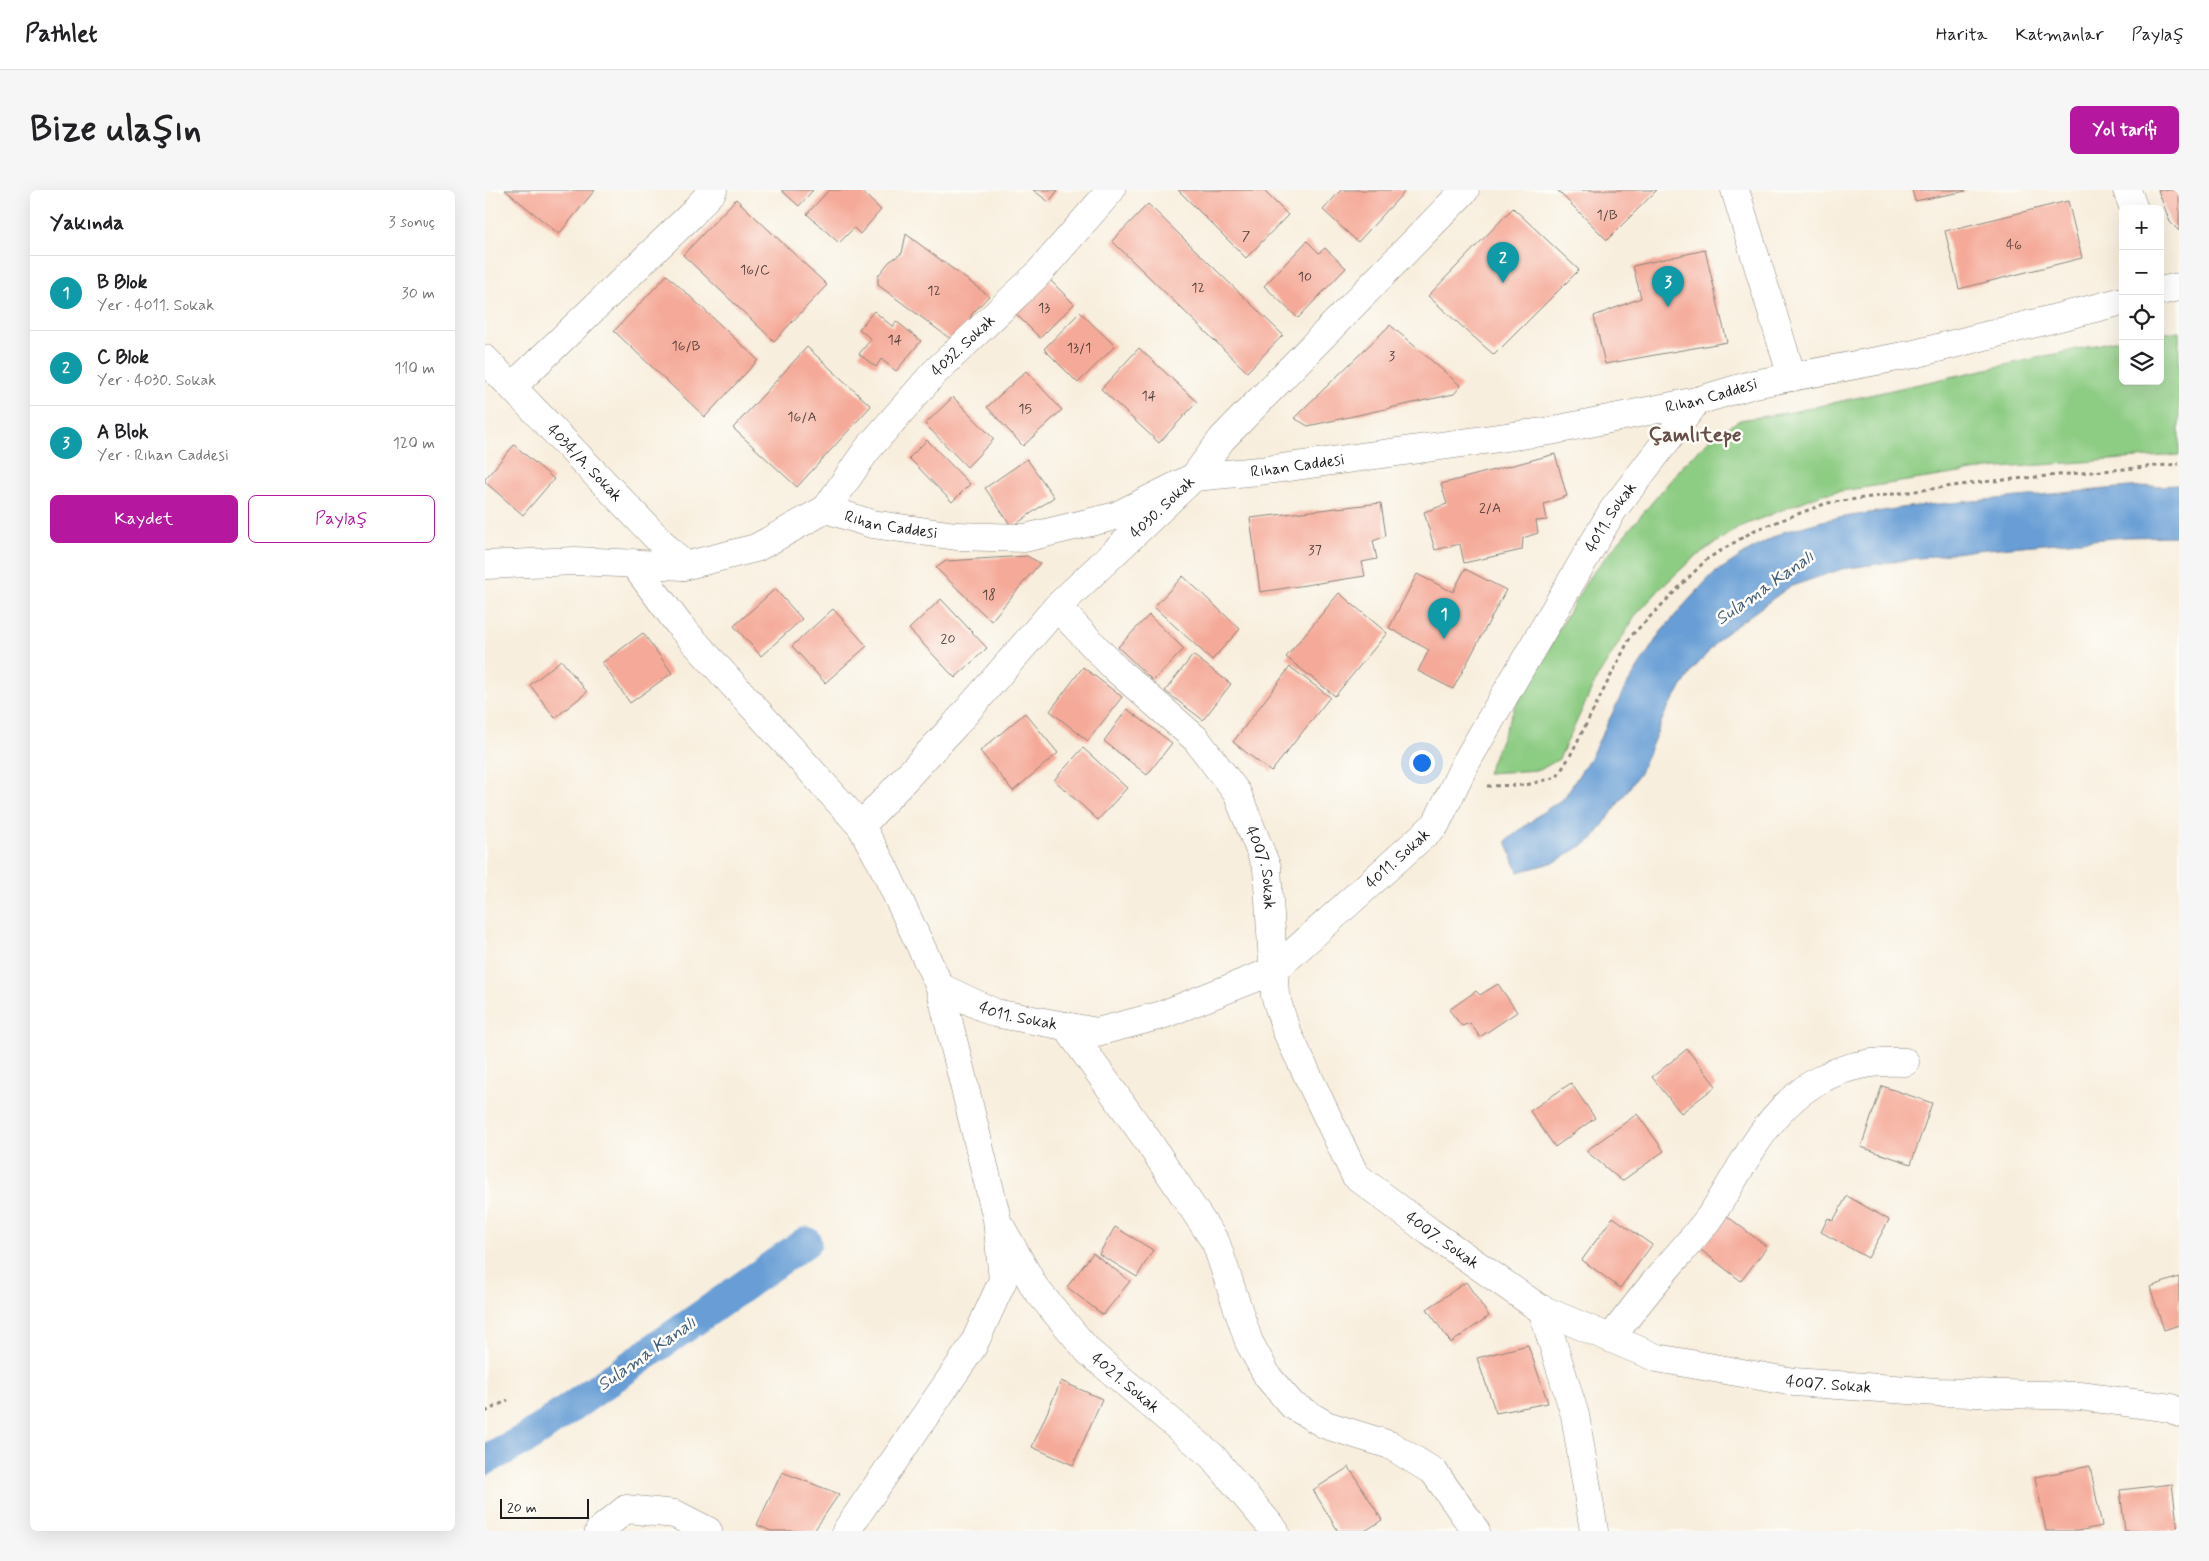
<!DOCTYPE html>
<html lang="tr">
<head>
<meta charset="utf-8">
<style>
  :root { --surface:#fff; --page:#f6f6f6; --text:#202124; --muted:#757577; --line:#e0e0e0; --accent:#b5179e }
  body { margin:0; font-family:Mynerve,sans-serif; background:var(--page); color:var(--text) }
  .controls { position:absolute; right:15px; top:15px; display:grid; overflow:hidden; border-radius:8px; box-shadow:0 5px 20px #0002 }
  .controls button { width:45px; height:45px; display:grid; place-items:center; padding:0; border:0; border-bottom:1px solid var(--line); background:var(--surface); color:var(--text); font:25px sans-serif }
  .scale { position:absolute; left:15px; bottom:12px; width:89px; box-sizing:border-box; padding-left:5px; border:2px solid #1c1c1c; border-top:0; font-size:14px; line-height:18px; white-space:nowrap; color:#1c1c1c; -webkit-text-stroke:4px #fdfcf7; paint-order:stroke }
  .you { position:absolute; left:936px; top:572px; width:18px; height:18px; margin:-12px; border:4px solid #fff; border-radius:50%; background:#1a73e8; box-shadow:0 0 0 8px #1a73e833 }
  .badge { display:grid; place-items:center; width:32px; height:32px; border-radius:50%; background:var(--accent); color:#fff; font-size:16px; font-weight:700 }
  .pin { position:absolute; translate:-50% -41px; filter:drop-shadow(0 1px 2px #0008) }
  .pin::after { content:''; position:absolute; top:26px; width:18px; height:15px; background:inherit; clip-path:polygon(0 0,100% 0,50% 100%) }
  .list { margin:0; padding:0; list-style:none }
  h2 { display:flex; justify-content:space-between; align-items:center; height:65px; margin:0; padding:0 20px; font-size:21px }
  h2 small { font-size:16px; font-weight:400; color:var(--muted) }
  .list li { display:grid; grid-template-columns:32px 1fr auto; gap:15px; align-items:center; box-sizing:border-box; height:75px; padding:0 20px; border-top:1px solid var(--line) }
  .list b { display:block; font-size:19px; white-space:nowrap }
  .list p { margin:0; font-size:16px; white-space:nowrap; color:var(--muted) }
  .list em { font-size:16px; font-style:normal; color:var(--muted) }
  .actions { display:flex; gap:10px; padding:15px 20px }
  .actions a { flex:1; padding:11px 0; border:1px solid var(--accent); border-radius:8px; text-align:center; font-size:18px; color:var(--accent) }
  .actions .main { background:var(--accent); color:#fff }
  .icon { flex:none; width:28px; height:28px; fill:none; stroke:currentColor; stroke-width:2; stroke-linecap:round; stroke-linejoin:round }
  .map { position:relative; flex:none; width:1694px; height:1341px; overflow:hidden; border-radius:8px }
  header { display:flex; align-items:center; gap:30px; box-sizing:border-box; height:70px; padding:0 25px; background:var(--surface); border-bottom:1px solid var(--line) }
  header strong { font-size:24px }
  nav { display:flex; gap:28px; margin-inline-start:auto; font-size:18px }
  .intro { display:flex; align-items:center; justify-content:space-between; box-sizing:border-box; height:120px; padding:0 30px }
  h1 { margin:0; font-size:35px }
  .button { padding:12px 22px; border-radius:8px; background:var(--accent); color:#fff; font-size:18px; font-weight:700 }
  main { display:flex; gap:30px; padding:0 30px }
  aside { flex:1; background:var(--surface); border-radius:8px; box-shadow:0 5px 20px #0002 }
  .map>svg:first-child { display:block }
  .green { fill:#8dcc83; stroke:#547450 }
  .water { fill:#689ed5; stroke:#425d78 }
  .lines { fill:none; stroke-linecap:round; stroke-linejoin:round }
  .canal { stroke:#689ed5; stroke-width:31 }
  .building { fill:#f5aa99 }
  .minor-casing { stroke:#8a857c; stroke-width:29 }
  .path { stroke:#8a857c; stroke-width:3; stroke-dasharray:4 4; stroke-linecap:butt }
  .minor { stroke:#fff; stroke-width:28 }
  .labels { text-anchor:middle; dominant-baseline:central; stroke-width:5; stroke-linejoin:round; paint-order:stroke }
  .number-label { font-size:14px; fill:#52403b }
  .street-label { font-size:16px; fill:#1c1c1c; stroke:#fdfcf7 }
  .water-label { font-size:18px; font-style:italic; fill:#425d78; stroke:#fdfcf7 }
  .district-label { font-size:21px; font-weight:bold; fill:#684e48; stroke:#fdfcf7 }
</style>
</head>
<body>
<header>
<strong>Pathlet</strong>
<nav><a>Harita</a><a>Katmanlar</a><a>Paylaş</a></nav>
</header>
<div class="intro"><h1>Bize ulaşın</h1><a class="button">Yol tarifi</a></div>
<main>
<aside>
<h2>Yakında<small>3 sonuç</small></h2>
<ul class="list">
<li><span class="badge" style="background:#0f9aa8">1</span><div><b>B Blok</b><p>Yer · 4011. Sokak</p></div><em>30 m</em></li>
<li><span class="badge" style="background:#0f9aa8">2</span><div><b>C Blok</b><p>Yer · 4030. Sokak</p></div><em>110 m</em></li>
<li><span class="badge" style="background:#0f9aa8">3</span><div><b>A Blok</b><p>Yer · Rıhan Caddesi</p></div><em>120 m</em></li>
</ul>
<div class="actions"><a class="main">Kaydet</a><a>Paylaş</a></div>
</aside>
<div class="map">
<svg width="1694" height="1341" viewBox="0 0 1694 1341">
  <rect width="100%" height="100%" fill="#fdfcf7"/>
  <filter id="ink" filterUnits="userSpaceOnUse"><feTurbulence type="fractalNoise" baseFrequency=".02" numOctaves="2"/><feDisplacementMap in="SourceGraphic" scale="10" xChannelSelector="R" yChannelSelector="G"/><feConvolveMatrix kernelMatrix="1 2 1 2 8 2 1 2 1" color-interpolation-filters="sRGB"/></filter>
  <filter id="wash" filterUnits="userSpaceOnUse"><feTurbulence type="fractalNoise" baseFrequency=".0096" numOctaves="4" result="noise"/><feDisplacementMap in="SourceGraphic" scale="20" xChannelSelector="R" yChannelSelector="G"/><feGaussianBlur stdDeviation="1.12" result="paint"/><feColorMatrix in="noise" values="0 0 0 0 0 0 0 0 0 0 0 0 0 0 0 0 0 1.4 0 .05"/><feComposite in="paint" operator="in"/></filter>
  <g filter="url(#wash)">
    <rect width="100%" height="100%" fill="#f8eedd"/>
    <path class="green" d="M 1694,141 L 1694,265 L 1501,279 L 1337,304 L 1252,338 L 1206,370 L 1175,399 L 1151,425 L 1112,488 L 1074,569 L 1055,580 L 1002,583 L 1034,507 L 1105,386 L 1201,272 L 1232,243 L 1255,230 L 1307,222 L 1638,149 L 1638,191 L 1675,191 L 1675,144 Z"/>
    <path class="water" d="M 1694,295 L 1694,346 L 1641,347 L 1491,360 L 1357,379 L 1304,397 L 1237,446 L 1207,481 L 1181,521 L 1155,583 L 1108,649 L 1070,672 L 1033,682 L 1021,651 L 1055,624 L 1079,608 L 1106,566 L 1140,498 L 1175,443 L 1199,415 L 1227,385 L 1262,362 L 1298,342 L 1341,330 L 1422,317 L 1644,297 Z"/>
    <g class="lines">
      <path class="canal" d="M 0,1270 L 44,1247 L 321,1052"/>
    </g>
    <g id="blocks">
      <g class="building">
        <path d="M 20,0 L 110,0 L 74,44 Z"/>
        <path d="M 296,0 L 328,0 L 314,16 Z"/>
        <path d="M 344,0 L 375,0 L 396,20 L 375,44 L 369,38 L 354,53 L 322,24 Z"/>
        <path d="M 548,0 L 573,0 L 564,12 Z"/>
        <path d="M 693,0 L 778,0 L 803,25 L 761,68 Z"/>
        <path d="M 856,0 L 921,0 L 873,52 L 838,20 Z"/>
        <path d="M 1072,0 L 1172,0 L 1122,50 Z"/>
        <path d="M 1427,0 L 1481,0 L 1481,1 L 1430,11 Z"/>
        <path d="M 1673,0 L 1694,0 L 1694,41 L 1685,32 Z"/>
        <path d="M 251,9 L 342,95 L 289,151 L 198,65 Z"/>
        <path d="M 1583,11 L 1597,68 L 1474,99 L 1460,41 Z"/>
        <path d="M 663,14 L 798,145 L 762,182 L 627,51 Z"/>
        <path d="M 1028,18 L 1094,80 L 1009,165 L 943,106 Z"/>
        <path d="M 421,44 L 504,106 L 487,124 L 482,136 L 467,150 L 393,95 L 393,86 L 404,72 L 417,63 Z"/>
        <path d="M 822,51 L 834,63 L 840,58 L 861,78 L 813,128 L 779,96 Z"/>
        <path d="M 1220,60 L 1242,152 L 1120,174 L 1109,126 L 1156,108 L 1148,76 Z"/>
        <path d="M 182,85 L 273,170 L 220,227 L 129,141 Z"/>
        <path d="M 563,88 L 589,114 L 555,148 L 529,122 Z"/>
        <path d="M 389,121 L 408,137 L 411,131 L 436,151 L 411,181 L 396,169 L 391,177 L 374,164 L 386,149 L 374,139 Z"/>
        <path d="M 595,122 L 630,156 L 593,193 L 559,159 Z"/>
        <path d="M 905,135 L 976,196 L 969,204 L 823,236 L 809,228 Z"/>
        <path d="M 322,157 L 386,216 L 312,297 L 248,238 Z"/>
        <path d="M 654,158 L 712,212 L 674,253 L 616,199 Z"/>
        <path d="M 541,181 L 577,220 L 538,256 L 502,217 Z"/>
        <path d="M 468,207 L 509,249 L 482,277 L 440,234 Z"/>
        <path d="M 442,250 L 485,294 L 467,312 L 424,268 Z"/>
        <path d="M 29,255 L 69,289 L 38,325 L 0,292 L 0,289 Z"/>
        <path d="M 1070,264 L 1082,306 L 1059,314 L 1062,330 L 1051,331 L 1053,343 L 1038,348 L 1037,360 L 979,373 L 975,354 L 950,360 L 939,322 L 962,314 L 956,294 Z"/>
        <path d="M 542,269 L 569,307 L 527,337 L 500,298 Z"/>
        <path d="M 896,313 L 901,346 L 888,351 L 892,369 L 877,372 L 880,386 L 775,402 L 765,328 Z"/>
        <path d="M 542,366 L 555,373 L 506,431 L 451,378 L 461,371 Z"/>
        <path d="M 980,379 L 1021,400 L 968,499 L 933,481 L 944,460 L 904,438 L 932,384 L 968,402 Z"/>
        <path d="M 698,386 L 755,439 L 727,470 L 669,417 Z"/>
        <path d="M 290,399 L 317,429 L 276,466 L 249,436 Z"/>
        <path d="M 854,403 L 902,443 L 850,506 L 801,467 Z"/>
        <path d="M 456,409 L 502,458 L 470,488 L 424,439 Z"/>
        <path d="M 348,419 L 382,456 L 340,493 L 307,456 Z"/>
        <path d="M 664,425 L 699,459 L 668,491 L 633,457 Z"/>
        <path d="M 158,443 L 187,483 L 145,513 L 117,473 Z"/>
        <path d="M 708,465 L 746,494 L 718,530 L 680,501 Z"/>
        <path d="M 76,470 L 102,502 L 70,528 L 45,495 Z"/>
        <path d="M 598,477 L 637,507 L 603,551 L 565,521 Z"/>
        <path d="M 805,477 L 845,507 L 786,582 L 748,552 Z"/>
        <path d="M 642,519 L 687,553 L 662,585 L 619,551 Z"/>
        <path d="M 540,523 L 573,563 L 528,601 L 495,561 Z"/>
        <path d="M 598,558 L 642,598 L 613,630 L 569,590 Z"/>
        <path d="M 1013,794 L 1032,822 L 995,847 L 985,833 L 977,836 L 964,820 L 991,801 L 995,805 Z"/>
        <path d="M 1202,859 L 1231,896 L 1196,923 L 1167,887 Z"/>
        <path d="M 1086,893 L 1110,928 L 1070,957 L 1045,921 Z"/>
        <path d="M 1397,896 L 1447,913 L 1426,974 L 1376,957 Z"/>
        <path d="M 1152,924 L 1179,961 L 1137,991 L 1101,961 Z"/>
        <path d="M 1362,1006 L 1404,1030 L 1383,1068 L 1336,1042 L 1343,1028 L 1348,1031 Z"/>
        <path d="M 1242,1026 L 1282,1057 L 1256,1091 L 1216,1060 Z"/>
        <path d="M 1128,1027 L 1167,1055 L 1135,1098 L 1097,1070 Z"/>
        <path d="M 630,1037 L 668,1060 L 652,1087 L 614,1064 Z"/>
        <path d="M 608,1063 L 645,1091 L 618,1125 L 582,1097 Z"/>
        <path d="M 1694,1087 L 1694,1135 L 1679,1140 L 1665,1097 Z"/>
        <path d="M 981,1092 L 1004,1126 L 966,1153 L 942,1119 Z"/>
        <path d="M 1043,1155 L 1063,1213 L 1011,1223 L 992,1168 Z"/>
        <path d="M 576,1191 L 617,1209 L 588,1275 L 547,1257 Z"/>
        <path d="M 1605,1276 L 1617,1336 L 1593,1341 L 1561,1341 L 1550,1287 Z"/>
        <path d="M 864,1277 L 897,1330 L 880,1341 L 853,1341 L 828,1300 Z"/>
        <path d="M 297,1282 L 354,1304 L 329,1341 L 286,1341 L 272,1335 Z"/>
        <path d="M 1687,1294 L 1693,1341 L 1640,1341 L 1635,1300 Z"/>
      </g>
    </g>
  </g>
  <g filter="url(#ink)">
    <use href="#blocks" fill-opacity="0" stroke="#8a857c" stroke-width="1"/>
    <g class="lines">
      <defs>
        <g id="minor">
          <path d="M 1250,0 L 1307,187"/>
          <path d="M 1642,0 L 1649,19"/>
          <path d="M 1675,101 L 1694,97"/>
          <path id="s1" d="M 0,169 L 199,376"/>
          <path d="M 27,197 L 205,26 L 228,0"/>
          <path id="s2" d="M 341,319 L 381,261 L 449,183 L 551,86 L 626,0"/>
          <path d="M 148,373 L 195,436 L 376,636 L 398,676 L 455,797 L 512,1029 L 518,1090 L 488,1156 L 361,1341"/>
          <path id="s3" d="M 0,375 L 90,371 L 199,376 L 271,358 L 341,319 L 387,334 L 471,346 L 540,348 L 631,326 L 709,287 L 774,281 L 1065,241 L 1212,211 L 1269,194 L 1429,164 L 1638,111"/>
          <path id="s4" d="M 572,417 L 631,479 L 711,549 L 752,603 L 782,678 L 790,805 L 801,840 L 870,985 L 945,1042 L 1054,1118 L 1172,1168 L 1309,1192 L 1452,1202 L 1595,1206 L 1686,1218 L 1694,1223"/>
          <path id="s5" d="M 376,636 L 470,535 L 572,417 L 709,287 L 737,249 L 980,0"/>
          <path id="s6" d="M 455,797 L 510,823 L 612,842 L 677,825 L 788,781 L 951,634 L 979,576 L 1014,515 L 1128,320 L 1212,211"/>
          <path d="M 581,836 L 663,951 L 731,1053 L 764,1152 L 783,1187 L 807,1215 L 841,1235 L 905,1255 L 949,1282 L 991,1341"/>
          <path id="s7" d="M 517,1039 L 550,1098 L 604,1162 L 727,1266 L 790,1341"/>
          <path d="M 1057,1119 L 1090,1225 L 1109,1341"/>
          <path d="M 1126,1148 C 1142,1127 1158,1106 1175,1086 C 1191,1067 1209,1048 1224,1028 C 1241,1004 1254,978 1270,954 C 1306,898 1353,868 1420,872"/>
          <path d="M 114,1341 L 141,1319 L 190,1324 L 223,1341"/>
        </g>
      </defs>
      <use href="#minor" class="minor-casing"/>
      <g class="path">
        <path d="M 1002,596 L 1041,595 L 1072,587 L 1085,566 L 1146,446 L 1222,369 L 1270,340 L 1342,313 L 1497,292 L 1694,274"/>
        <path d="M 0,1222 L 23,1210"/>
      </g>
      <use href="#minor" class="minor"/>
    </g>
  </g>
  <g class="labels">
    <g class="number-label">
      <text x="1122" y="25">1/B</text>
      <text x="761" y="46">7</text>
      <text x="1529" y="55">46</text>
      <text x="270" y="80">16/C</text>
      <text x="820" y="87">10</text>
      <text x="713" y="98">12</text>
      <text x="449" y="101">12</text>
      <text x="559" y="118">13</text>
      <text x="410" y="150">14</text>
      <text x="201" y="156">16/B</text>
      <text x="594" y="158">13/1</text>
      <text x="907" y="166">3</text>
      <text x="664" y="206">14</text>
      <text x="540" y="219">15</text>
      <text x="317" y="227">16/A</text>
      <text x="1005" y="318">2/A</text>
      <text x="830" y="360">37</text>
      <text x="504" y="405">18</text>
      <text x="463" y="449">20</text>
    </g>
    <g class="street-label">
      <text stroke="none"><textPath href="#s2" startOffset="214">4032. Sokak</textPath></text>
      <text stroke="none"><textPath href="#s3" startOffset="1261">Rıhan Caddesi</textPath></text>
      <text stroke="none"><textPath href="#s1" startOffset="144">4034/A. Sokak</textPath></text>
      <text stroke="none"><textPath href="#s3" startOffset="841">Rıhan Caddesi</textPath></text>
      <text stroke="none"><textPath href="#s5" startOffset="439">4030. Sokak</textPath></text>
      <text stroke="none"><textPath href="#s6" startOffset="924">4011. Sokak</textPath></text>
      <text stroke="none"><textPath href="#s3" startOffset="421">Rıhan Caddesi</textPath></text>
      <text stroke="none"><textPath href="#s6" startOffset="519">4011. Sokak</textPath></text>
      <text stroke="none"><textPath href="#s4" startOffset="339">4007. Sokak</textPath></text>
      <text stroke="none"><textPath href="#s6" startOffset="84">4011. Sokak</textPath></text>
      <text stroke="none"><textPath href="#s4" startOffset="774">4007. Sokak</textPath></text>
      <text stroke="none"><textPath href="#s7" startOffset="199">4021. Sokak</textPath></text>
      <text stroke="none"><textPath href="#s4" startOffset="1194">4007. Sokak</textPath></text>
    </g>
    <g class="water-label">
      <text transform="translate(1280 398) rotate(-35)">Sulama Kanalı</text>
      <text transform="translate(162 1164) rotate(-35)">Sulama Kanalı</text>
    </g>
    <g class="district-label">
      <text x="1210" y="245">Çamlıtepe</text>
    </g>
  </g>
</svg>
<div class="controls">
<button>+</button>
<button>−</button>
<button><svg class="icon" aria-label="locate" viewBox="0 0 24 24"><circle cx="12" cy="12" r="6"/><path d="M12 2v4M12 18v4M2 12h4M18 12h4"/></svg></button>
<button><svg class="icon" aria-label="layers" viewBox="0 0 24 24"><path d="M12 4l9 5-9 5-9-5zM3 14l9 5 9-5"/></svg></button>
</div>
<div class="scale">20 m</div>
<div class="you"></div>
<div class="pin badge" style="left:959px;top:449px;background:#0f9aa8">1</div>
<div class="pin badge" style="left:1018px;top:93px;background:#0f9aa8">2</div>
<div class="pin badge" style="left:1183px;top:117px;background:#0f9aa8">3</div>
</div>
</main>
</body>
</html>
